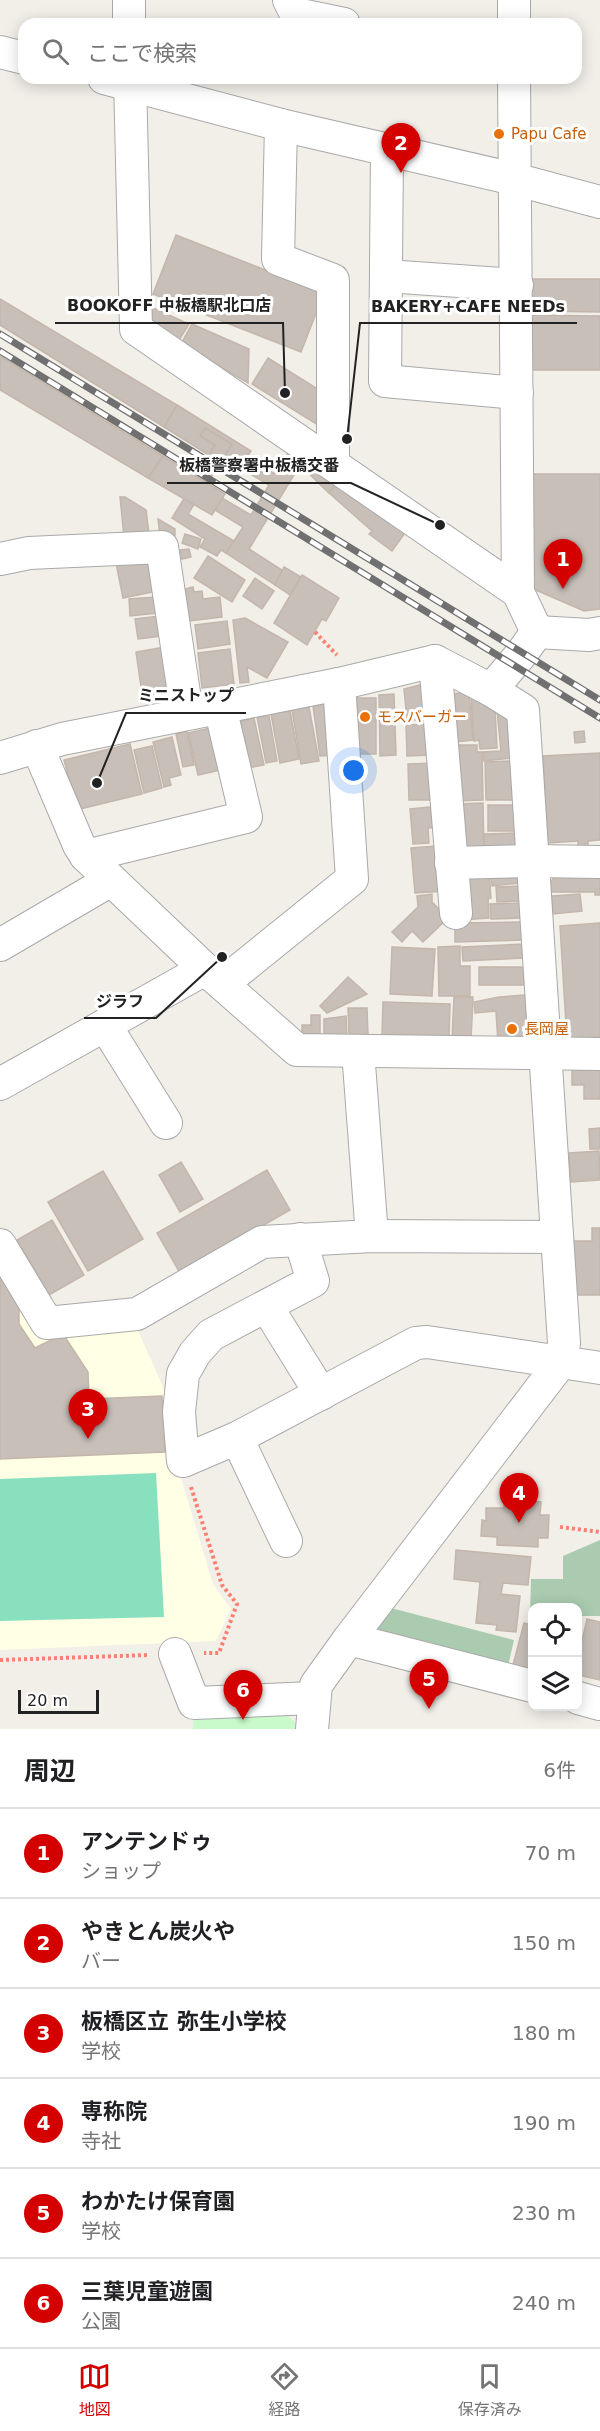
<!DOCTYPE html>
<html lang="ja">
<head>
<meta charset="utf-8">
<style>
  :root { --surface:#fff; --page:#f6f6f6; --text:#202124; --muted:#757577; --line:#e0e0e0; --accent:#d40000 }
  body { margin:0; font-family:"DejaVu Sans","Noto Sans JP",sans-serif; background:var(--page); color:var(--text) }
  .controls { position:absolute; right:18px; bottom:18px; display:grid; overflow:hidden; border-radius:12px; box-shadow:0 3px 15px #0003 }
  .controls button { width:54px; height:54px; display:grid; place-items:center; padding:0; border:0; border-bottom:2px solid var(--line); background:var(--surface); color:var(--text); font:30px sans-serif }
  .scale { position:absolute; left:18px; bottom:15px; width:81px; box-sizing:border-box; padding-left:6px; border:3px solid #222; border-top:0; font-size:16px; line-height:21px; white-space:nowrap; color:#222; -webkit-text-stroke:4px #fff; paint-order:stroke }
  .you { position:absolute; left:354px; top:771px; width:21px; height:21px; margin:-15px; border:4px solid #fff; border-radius:50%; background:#1a73e8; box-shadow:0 0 0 9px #1a73e833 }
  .badge { display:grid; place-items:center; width:39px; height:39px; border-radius:50%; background:var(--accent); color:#fff; font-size:20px; font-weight:700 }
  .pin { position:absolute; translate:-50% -50px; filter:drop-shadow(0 2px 3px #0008) }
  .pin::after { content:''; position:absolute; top:32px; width:21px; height:18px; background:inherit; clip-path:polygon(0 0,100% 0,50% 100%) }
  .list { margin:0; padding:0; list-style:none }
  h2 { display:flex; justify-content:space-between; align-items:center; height:78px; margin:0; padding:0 24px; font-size:26px }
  h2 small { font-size:20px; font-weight:400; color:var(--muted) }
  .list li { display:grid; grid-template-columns:39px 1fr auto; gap:18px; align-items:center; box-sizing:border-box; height:90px; padding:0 24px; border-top:2px solid var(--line) }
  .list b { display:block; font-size:22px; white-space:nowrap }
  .list p { margin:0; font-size:20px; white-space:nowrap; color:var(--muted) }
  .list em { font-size:20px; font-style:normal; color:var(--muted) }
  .icon { flex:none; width:33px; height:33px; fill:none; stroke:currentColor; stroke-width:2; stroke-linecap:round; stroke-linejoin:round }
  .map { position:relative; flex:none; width:600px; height:1729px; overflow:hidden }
  .search { position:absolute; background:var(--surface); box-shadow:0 3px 15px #0003; left:18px; right:18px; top:18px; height:66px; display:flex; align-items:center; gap:15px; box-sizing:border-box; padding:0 21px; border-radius:18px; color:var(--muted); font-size:22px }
  .sheet { height:618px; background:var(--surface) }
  nav { display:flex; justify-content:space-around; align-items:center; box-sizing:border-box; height:84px; border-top:2px solid var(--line); background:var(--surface); font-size:16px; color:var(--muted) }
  nav a { display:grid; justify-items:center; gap:3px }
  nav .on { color:var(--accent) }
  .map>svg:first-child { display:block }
  .education { fill:#ffffe5 }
  .cemetery { fill:#aacbaf }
  .park { fill:#c8facc }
  .pitch { fill:#88e0be }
  .building { fill:#c7bfb8; stroke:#c4b6ab; stroke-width:1.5 }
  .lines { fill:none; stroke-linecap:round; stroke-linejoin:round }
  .minor-casing { stroke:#a9a9a9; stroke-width:34 }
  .path { stroke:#fa8072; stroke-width:4; stroke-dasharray:3 3; stroke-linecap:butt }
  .minor { stroke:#fff; stroke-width:32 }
  .rail-casing { stroke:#707070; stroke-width:7 }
  .rail { stroke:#fff; stroke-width:4.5; stroke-dasharray:14; stroke-linecap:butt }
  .food-dot { fill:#e8710a; stroke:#fff; stroke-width:2 }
  .labels { text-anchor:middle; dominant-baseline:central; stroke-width:6; stroke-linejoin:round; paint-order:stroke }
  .food-label { font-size:15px; fill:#c56008; stroke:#fff; text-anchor:start }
  .leader { fill:none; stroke:#222; stroke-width:2 }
  .callout-dot { fill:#222; stroke:#fff; stroke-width:2 }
  .callout-label { font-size:16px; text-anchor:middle; font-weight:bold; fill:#222; stroke:#fff; stroke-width:6; stroke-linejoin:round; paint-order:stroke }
</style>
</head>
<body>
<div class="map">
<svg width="600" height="1729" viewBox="0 0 600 1729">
  <rect width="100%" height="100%" fill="#f2efe9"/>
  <path class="education" d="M 0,1266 L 39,1330 L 135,1324 L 172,1407 L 179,1471 L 213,1584 L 231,1609 L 216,1641 L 0,1650 Z"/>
  <g class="cemetery">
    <path d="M 600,1540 L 600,1616 L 578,1616 L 578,1608 L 532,1608 L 532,1616 L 530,1616 L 531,1579 L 563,1579 L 563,1556 Z"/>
    <path d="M 391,1608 L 514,1640 L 508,1666 L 372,1631 Z"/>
  </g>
  <path class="park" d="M 282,1710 L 296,1724 L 296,1729 L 193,1729 L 194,1716 Z"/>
  <path class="pitch" d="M 156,1473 L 164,1617 L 0,1621 L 0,1479 Z"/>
  <g class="building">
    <path d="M 176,235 L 324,293 L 301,352 L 153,294 Z"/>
    <path d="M 531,279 L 600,279 L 600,312 L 531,311 Z"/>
    <path d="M 0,299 L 177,405 L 164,427 L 0,325 Z"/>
    <path d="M 149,306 L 189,324 L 178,342 L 149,324 Z"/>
    <path d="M 528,315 L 600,316 L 600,370 L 528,370 Z"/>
    <path d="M 192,324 L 249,349 L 248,383 L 181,344 Z"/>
    <path d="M 0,356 L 163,456 L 148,478 L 0,390 Z"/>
    <path d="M 268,358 L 327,395 L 326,430 L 252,384 Z"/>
    <path d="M 177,405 L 251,451 L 237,473 L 164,427 Z"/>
    <path d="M 205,428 L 232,444 L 188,514 L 234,541 L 226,553 L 221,550 L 217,556 L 200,547 L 205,539 L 172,518 L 190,489 L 175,480 L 180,471 L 194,480 L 215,445 L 200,436 Z"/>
    <path d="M 294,444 L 338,481 L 329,493 L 300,465 L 249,549 L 282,570 L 275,585 L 226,553 L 243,527 L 215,510 L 222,498 L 251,515 L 269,485 L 240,468 L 247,457 L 275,474 Z"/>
    <path d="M 163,456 L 225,494 L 212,515 L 148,478 Z"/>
    <path d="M 531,474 L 600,474 L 600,609 L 584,611 L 531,588 Z"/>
    <path d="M 338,481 L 405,533 L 392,551 L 369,534 L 372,531 L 329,493 Z"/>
    <path d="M 120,497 L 125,497 L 146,510 L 149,534 L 124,537 Z"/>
    <path d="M 158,519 L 175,529 L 175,535 L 160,537 Z"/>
    <path d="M 185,534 L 201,539 L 198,549 L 182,543 Z"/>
    <path d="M 189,549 L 191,557 L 182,559 L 180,550 Z"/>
    <path d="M 208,556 L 245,580 L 232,602 L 194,578 Z"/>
    <path d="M 115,558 L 147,560 L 153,592 L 123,598 Z"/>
    <path d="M 284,567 L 301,577 L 290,595 L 275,585 Z"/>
    <path d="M 302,575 L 339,598 L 326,621 L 322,619 L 307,645 L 274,623 Z"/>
    <path d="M 255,578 L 274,591 L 262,609 L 243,596 Z"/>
    <path d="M 193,587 L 194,592 L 202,591 L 203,599 L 220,597 L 222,617 L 189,621 L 185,589 Z"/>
    <path d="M 156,597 L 158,613 L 130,616 L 129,599 Z"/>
    <path d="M 160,616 L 162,636 L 138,639 L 135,619 Z"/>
    <path d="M 245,618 L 288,642 L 267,678 L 247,667 L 249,682 L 240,683 L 233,620 Z"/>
    <path d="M 227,621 L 230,644 L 198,649 L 195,625 Z"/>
    <path d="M 164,647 L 172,695 L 143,700 L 136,652 Z"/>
    <path d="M 230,649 L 234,684 L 202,688 L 198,653 Z"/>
    <path d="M 431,682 L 433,720 L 407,720 L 404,689 Z"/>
    <path d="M 469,692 L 473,740 L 456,742 L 451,694 Z"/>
    <path d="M 394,694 L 396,755 L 380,756 L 379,695 Z"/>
    <path d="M 471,697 L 495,709 L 497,748 L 480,749 L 479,740 L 474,741 Z"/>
    <rect x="355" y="698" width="21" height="56"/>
    <path d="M 334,702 L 335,755 L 320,756 L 313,706 Z"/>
    <path d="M 309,707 L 319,761 L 301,764 L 292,710 Z"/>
    <path d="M 290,711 L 299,759 L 280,763 L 271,714 Z"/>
    <path d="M 497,711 L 508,720 L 512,758 L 484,761 L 483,752 L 501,751 Z"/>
    <path d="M 269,716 L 277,761 L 266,763 L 257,717 Z"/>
    <path d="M 254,718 L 264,765 L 247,768 L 237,722 Z"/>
    <path d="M 434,724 L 435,755 L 407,756 L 406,725 Z"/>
    <path d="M 215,727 L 225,769 L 198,775 L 188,733 Z"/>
    <path d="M 187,731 L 194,765 L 183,767 L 176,734 Z"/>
    <path d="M 584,731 L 585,742 L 575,743 L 574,732 Z"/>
    <path d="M 172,737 L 181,775 L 169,778 L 171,785 L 164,787 L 153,742 Z"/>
    <path d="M 130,744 L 142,794 L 80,809 L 77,797 L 74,798 L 64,760 Z"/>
    <path d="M 455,745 L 477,745 L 477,752 L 482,752 L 483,800 L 457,801 Z"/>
    <path d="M 152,746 L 162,788 L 144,793 L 134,750 Z"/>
    <path d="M 600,753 L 600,840 L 588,841 L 588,847 L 578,848 L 578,841 L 548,843 L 543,756 Z"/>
    <path d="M 512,761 L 514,800 L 486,800 L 485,762 Z"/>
    <path d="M 436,763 L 436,800 L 409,800 L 408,764 Z"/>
    <path d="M 483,803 L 484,855 L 456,854 L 455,804 Z"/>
    <rect x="488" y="805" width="27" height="26"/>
    <path d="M 439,806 L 441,827 L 428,828 L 429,843 L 413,844 L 410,809 Z"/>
    <path d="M 516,833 L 517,853 L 484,853 L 484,834 Z"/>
    <path d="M 437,846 L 447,891 L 415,893 L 411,848 Z"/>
    <path d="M 519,866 L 520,883 L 492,886 L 490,868 Z"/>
    <path d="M 600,870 L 600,895 L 595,895 L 595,892 L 550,892 L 550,884 L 557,871 Z"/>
    <path d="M 489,871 L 491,898 L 488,899 L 489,918 L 462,920 L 459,873 Z"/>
    <path d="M 520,886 L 521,901 L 497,902 L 496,887 Z"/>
    <path d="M 432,894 L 432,902 L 448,918 L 423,942 L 412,931 L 402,942 L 392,932 L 418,907 L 417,896 Z"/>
    <path d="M 580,894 L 582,911 L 553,914 L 552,896 Z"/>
    <path d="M 521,903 L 522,918 L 491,919 L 490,904 Z"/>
    <path d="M 522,922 L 523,940 L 455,942 L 455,923 Z"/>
    <path d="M 600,923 L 600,1039 L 567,1041 L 560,926 Z"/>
    <path d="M 524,944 L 525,958 L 463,961 L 462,947 Z"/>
    <path d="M 460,946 L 460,966 L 470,966 L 470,996 L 439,996 L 438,947 Z"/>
    <path d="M 392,947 L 435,949 L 432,996 L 390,994 Z"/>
    <rect x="479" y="967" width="45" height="18"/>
    <path d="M 348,977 L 367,994 L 327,1013 L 320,1006 Z"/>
    <path d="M 525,995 L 528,1042 L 498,1044 L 496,1011 L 475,1013 L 474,1002 L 499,997 Z"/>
    <path d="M 454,997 L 473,997 L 471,1040 L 452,1039 Z"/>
    <path d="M 383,1002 L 450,1004 L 449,1037 L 382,1035 Z"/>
    <path d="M 348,1008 L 367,1008 L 368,1035 L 349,1036 Z"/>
    <path d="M 311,1015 L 320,1015 L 320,1042 L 302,1037 L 302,1025 L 311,1025 Z"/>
    <path d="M 346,1016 L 347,1040 L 334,1040 L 334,1035 L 324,1035 L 324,1019 Z"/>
    <path d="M 572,1064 L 600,1064 L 600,1099 L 584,1099 L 584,1085 L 572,1085 Z"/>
    <path d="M 600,1128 L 600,1149 L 590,1149 L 589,1129 Z"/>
    <path d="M 599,1151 L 600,1180 L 571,1182 L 569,1153 Z"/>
    <path d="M 181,1162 L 203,1199 L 180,1212 L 159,1175 Z"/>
    <path d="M 267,1170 L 290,1210 L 180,1273 L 157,1233 Z"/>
    <path d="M 103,1171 L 143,1239 L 88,1271 L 48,1202 Z"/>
    <path d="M 52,1220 L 84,1275 L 49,1295 L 17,1240 Z"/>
    <path d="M 592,1228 L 600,1228 L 600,1295 L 574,1295 L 572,1241 L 592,1241 Z"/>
    <path d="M 0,1272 L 19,1305 L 19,1324 L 35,1348 L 63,1334 L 88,1372 L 89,1399 L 162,1396 L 165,1452 L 0,1459 Z"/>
    <path d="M 504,1500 L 541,1502 L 540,1515 L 549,1515 L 548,1538 L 538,1538 L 538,1547 L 497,1545 L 497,1537 L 481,1536 L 482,1520 L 486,1521 L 486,1508 L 504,1508 Z"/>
    <path d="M 456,1550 L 531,1557 L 528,1585 L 503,1583 L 501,1594 L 520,1596 L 516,1632 L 496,1630 L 497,1625 L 476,1623 L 480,1582 L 454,1579 Z"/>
    <path d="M 587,1619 L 600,1622 L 600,1680 L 578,1675 L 578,1658 Z"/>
    <path d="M 524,1623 L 532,1625 L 532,1670 L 513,1665 Z"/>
  </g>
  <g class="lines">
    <defs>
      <g id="minor">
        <path d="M 129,0 L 129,24"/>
        <path d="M 289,0 L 296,14 L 344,24"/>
        <path d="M 514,24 L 514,0"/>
        <path d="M 0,52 L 24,58"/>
        <path d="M 104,78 L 281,125 L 514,179 L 600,202"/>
        <path d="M 130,78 L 136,329 L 518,592 L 537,632"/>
        <path d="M 514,78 L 518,592"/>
        <path d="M 281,125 L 278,259 L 333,280 L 333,464"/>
        <path d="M 387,151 L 385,381 L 517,393"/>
        <path d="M 386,276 L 517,285"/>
        <path d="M 0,559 L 29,553 L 162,547 L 187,713"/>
        <path d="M 537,632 L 589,635 L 600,633"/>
        <path d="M 435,661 L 456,913"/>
        <path d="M 491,690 L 522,653 L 537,632"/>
        <path d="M 37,746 L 79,845 L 86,856 L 205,969 L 297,1050 L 600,1054"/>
        <path d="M 0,758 L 62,739 L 339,684 L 435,661 L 491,690 L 523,710 L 564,1343 L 561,1362 L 600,1368"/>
        <path d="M 86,856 L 246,817 L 220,707"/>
        <path d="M 451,863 L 533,861 L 600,862"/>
        <path d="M 0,945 L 111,880"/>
        <path d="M 222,984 L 352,879 L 339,684"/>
        <path d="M 105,1025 L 166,1123"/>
        <path d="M 358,1051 L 372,1236"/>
        <path d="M 0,1084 L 205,969"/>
        <path d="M 300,1239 L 313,1281 L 211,1335 L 195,1353 L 183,1374 L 179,1412 L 183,1461 L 237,1438 L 416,1343 L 427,1342 L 561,1362 L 349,1639"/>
        <path d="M 0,1245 L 47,1323 L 137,1314 L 262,1242 L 372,1236 L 556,1237"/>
        <path d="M 267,1307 L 321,1394"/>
        <path d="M 237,1438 L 286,1541"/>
        <path d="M 175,1654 L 194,1703 L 313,1698"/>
        <path d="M 578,1698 L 600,1704"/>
        <path d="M 312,1729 L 316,1685 L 349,1639 L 532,1686"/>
      </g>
    </defs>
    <use href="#minor" class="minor-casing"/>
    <g class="path">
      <path d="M 315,632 L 337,655"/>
      <path d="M 191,1487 L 222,1585 L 237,1604 L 219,1653 L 204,1653"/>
      <path d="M 560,1527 L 600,1532"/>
      <path d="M 0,1660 L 149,1655"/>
    </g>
    <use href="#minor" class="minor"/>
    <defs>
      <g id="rail">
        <path d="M 0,334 L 600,700"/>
        <path d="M 0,351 L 600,718"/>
      </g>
    </defs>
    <use href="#rail" class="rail-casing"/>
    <use href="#rail" class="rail"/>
  </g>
  <g class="food-dot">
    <circle cx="499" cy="134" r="6"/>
    <circle cx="365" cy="717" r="6"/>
    <circle cx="512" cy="1029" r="6"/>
  </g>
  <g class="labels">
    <g class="food-label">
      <text x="511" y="134">Papu Cafe</text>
      <text x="377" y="717">モスバーガー</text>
      <text x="524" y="1029">長岡屋</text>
    </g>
  </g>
  <path class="leader" d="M285 393L283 323H55M347 439L360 323H577M440 525L351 483H167M97 783L126 713H246M222 957L156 1018H84"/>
  <g class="callout-dot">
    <circle cx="285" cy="393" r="6"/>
    <circle cx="347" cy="439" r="6"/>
    <circle cx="440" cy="525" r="6"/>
    <circle cx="97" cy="783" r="6"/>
    <circle cx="222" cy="957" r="6"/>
  </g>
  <g class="callout-label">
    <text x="169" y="311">BOOKOFF 中板橋駅北口店</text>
    <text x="468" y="312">BAKERY+CAFE NEEDs</text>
    <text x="259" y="471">板橋警察署中板橋交番</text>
    <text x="186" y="701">ミニストップ</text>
    <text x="120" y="1007">ジラフ</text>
  </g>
</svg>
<div class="controls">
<button><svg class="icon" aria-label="locate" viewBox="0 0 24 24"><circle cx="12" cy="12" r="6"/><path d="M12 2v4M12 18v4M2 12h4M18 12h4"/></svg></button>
<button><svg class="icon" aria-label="layers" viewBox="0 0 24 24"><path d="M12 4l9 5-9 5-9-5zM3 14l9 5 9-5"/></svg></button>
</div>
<div class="scale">20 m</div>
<div class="you"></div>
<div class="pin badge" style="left:563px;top:589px">1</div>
<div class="pin badge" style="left:401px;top:173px">2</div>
<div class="pin badge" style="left:88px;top:1439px">3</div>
<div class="pin badge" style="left:519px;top:1523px">4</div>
<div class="pin badge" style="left:429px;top:1709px">5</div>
<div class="pin badge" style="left:243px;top:1720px">6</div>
<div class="search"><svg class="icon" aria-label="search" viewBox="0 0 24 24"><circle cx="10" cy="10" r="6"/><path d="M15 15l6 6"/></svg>ここで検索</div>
</div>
<section class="sheet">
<h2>周辺<small>6件</small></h2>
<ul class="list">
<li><span class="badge">1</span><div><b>アンテンドゥ</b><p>ショップ</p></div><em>70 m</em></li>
<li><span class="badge">2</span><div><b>やきとん炭火や</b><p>バー</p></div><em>150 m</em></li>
<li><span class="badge">3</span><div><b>板橋区立 弥生小学校</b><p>学校</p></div><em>180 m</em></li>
<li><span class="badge">4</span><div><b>専称院</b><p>寺社</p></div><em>190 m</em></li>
<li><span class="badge">5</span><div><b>わかたけ保育園</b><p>学校</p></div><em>230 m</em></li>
<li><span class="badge">6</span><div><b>三葉児童遊園</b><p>公園</p></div><em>240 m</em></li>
</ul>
</section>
<nav>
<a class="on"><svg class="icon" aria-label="map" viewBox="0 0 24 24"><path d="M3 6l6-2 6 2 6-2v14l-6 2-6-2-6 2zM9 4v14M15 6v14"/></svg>地図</a>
<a><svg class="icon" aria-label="directions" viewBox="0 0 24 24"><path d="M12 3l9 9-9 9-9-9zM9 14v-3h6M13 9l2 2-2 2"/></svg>経路</a>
<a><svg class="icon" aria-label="saved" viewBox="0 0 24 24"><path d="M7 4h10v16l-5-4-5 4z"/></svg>保存済み</a>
</nav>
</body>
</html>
